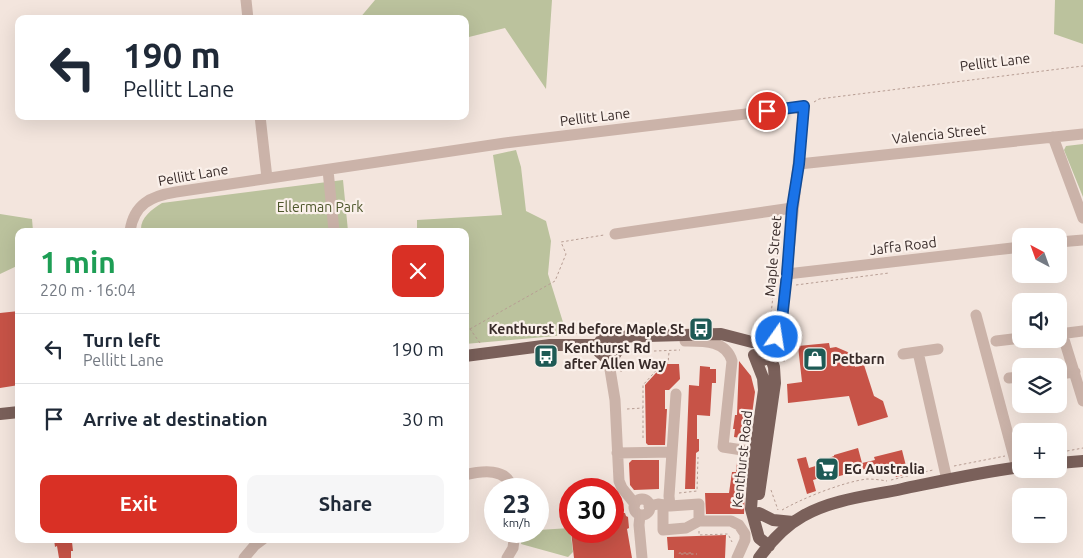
<!DOCTYPE html>
<html lang="en">
<head>
<meta charset="utf-8">
<style>
	body { margin:0; font-family:Ubuntu,sans-serif; background:#f6f6f7; color:#1f2937; height:100vh; display:flex; flex-direction:column; font-size:19px; white-space:nowrap }
	* { box-sizing:border-box; margin:0 }
	p { font-size:16px; color:#747a83 }
	.icon { flex:none; width:28px; height:28px; fill:none; stroke:currentColor; stroke-width:2; stroke-linecap:round; stroke-linejoin:round }
	.map { position:relative; flex:1; overflow:hidden }
	.sheet { position:absolute; left:15px; top:228px; width:454px; height:315px; display:flex; flex-direction:column; background:#fff; border-radius:10px; box-shadow:0 5px 20px #0002 }
	.sheet>* { flex:none }
	.guide { position:absolute; left:15px; top:15px; width:454px; height:105px; border-radius:10px; box-shadow:0 5px 20px #0002; background:#fff; color:#1f2937; overflow:hidden }
	.needle { width:32px; rotate:319deg }
	.controls { position:absolute; left:1012px; top:228px; display:grid; gap:10px }
	.controls a { display:grid; place-items:center; width:55px; height:55px; border-radius:10px; background:#fff; box-shadow:0 5px 20px #0002; font-size:25px }
	.speed { position:absolute; left:484px; top:478px; display:flex; gap:10px; font-size:25px; font-weight:700; text-align:center }
	.speed>* { display:grid; place-content:center; width:65px; height:65px; border-radius:50%; background:#fff; box-shadow:0 5px 20px #0002; line-height:1 }
	.speed small { font-size:12px; font-weight:400 }
	.speed .limit { border:8px solid #d22; background:#fff; color:#111 }
	.pin { position:absolute; display:grid; place-items:center; width:42px; height:42px; color:#fff; margin:-21px; border:2px solid #fff; border-radius:50%; box-shadow:0 1px 5px #0007 }
	.me { position:absolute; width:55px; margin:-28px; rotate:13deg; stroke-linejoin:round; filter:drop-shadow(0 0 4px #0008) }
	.turn { display:flex; align-items:center; gap:18px; height:105px; padding:0 25px; font-size:22px }
	.turn .icon { width:65px; height:65px; stroke-width:2.5 }
	.turn b { display:block; font-size:35px; line-height:42px }
	.round { display:grid; place-items:center; flex:none; width:52px; height:52px; border-radius:10px; background:#f6f6f7 }
	.overview { display:flex; align-items:center; justify-content:space-between; height:85px; padding:0 25px }
	h1 { font-size:30px; font-weight:700; line-height:38px; color:#1e9e55 }
	.primary-button { display:flex; gap:10px; margin-top:auto; padding:10px 25px }
	.primary-button a { flex:1; height:58px; border-radius:10px; background:#d93025; color:#fff; font-size:20px; font-weight:700; line-height:58px; text-align:center }
	.primary-button a+a { background:#f6f6f7; color:#1f2937 }
	ul { padding:0; list-style:none }
	li { display:flex; align-items:center; gap:15px; height:70px; padding:0 25px; border-top:1px solid #e0e1e3 }
	li div { flex:1 }
	li b { display:block; font-size:19px }
	li em { font-style:normal }
	.map>svg:first-child { display:block }
	.green { fill:#bbc29d }
	.building { fill:#c75347 }
	.lines { fill:none; stroke-linecap:round; stroke-linejoin:round }
	.path { stroke:#b79d93; stroke-width:1; stroke-dasharray:2.5 2.5; stroke-linecap:butt }
	.minor { stroke:#cbb3a9; stroke-width:11 }
	.major { stroke:#7a605a; stroke-width:12 }
	.route-casing { stroke:#114b97; stroke-width:12 }
	.route { stroke:#1a73e8; stroke-width:9 }
	.labels { text-anchor:middle; stroke-width:4.5; stroke-linejoin:round; paint-order:stroke }
	.street-label { font-size:14px; fill:#382b29; stroke:#faf0ea }
	.park-label { font-size:14px; fill:#4e572c; stroke:#faf0ea }
	.poi-label { font-size:14px; font-weight:bold; fill:#382b29; stroke:#faf0ea; text-anchor:start }
</style>
</head>
<body>
<div class="map">
<svg width="1083" height="558" viewBox="0 0 1083 558">
	<rect width="100%" height="100%" fill="#f3e5dd"/>
	<path class="green" d="M375,0H552L546,89L505,28L465,38V19H359Z
		M1055,0H1083V44L1054,34Z
		M1083,144V197L1064,150L1066,146Z
		M516,150L521,167L526,211L546,221L551,241L548,274L567,335L465,344V231H417V220L502,215L493,155Z
		M343,180L348,231H141C140,218 151,210 162,203Z
		M0,214L32,219L33,231H19V265L0,274Z
		M570,528L573,552L568,557L521,544L523,531Z"/>
	<path class="building" d="M19,311V385L0,388V313Z
		M829,343L830,348L836,347L850,353L855,367L864,365L874,396L883,401L888,417L858,426L849,396L788,403L787,384L802,382L798,346Z
		M739,361L751,376L755,392L749,437L747,439L734,437L735,429H733L735,415H737Z
		M664,364H679L680,379L669,390H665V409H667L665,445H648L646,443L645,385Z
		M700,366L710,367V369H716V383H712L710,416L697,415V439H699V451L696,453L695,489H685L689,385L699,386Z
		M858,448L862,463L875,460L874,457L902,450L908,474L896,477L894,471L877,475L875,466L836,477V473L813,480L816,491L807,494L797,459L806,457L809,468L822,464L821,462L824,461V460L834,456V455Z
		M632,460H659V489L634,490L630,485L629,463Z
		M737,463L743,464L746,467L744,514H706L705,493H729L732,472H736Z
		M620,510V513H625L626,516L628,517L629,528L627,529L632,558H574L571,531H612V511Z
		M726,535L725,558H674V550H668L667,537Z
		M54,539H69V542H72L73,551H71V558H59L57,546L55,547Z"/>
	<g class="lines">
		<path class="path" d="M814,102L819,99L1083,66
			M796,285L889,273
			M465,327L470,329L480,343
			M470,329L555,281L566,254L561,242L604,235
			M764,331L770,324L781,220
			M571,334L594,332
			M629,352L680,350
			M784,362L786,342
			M621,372L622,364
			M627,409L643,408
			M643,438V385L662,364L668,363L669,352
			M1067,451L1083,448
			M954,466L1005,456
			M891,480L933,470
			M596,489L595,487H599
			M771,490L778,510
			M679,493L697,491L698,457
			M782,510C803,498 843,482 867,479C874,479 881,480 887,481
			M699,531V535L728,534L732,542
			M691,553H679V554H697"/>
		<path class="minor" d="M246,0L248,19
			M260,116L267,178
			M1053,137L1083,218
			M799,164L1083,134
			M328,170L334,231
			M130,231C134,204 151,196 176,192L505,143L804,107L781,328L777,337L769,345
			M615,234L792,208
			M1059,242L1083,240
			M787,274L1021,247
			M976,315L1017,468
			M1062,333L1083,401
			M1059,334L1083,331
			M685,341C703,341 726,340 732,361L723,447L755,452
			M996,341L1021,338
			M918,352L947,480
			M903,354L938,349
			M608,357L615,400L619,481L622,488L635,504
			M1059,374L1075,372
			M1009,378L1021,377
			M617,453L672,452
			M465,475C481,471 508,467 512,489
			M634 507a8 8 0 1 1 16 0a8 8 0 1 1-16 0Z
			M663,505V530L686,528L699,521H731L739,525L745,534V540L737,558
			M649,506L658,504L670,506L699,504V521
			M670,506L669,496L676,394
			M640,515L639,525L642,558
			M244,558L255,545L263,539
			M507,558L513,548L515,531"/>
		<path class="major" d="M610,337L617,340L619,348L614,356L605,357L599,352C597,343 601,337 610,337L721,334L752,342H764L769,345L771,350L768,358L763,360L756,358
			M754,355L763,378L764,390L755,452L751,509L759,538L769,546
			M465,356L550,345H598
			M0,414L19,412
			M1059,463L1083,461
			M759,494L775,383L774,367L770,356
			M759,513L773,520L793,522
			M759,558C771,541 785,526 803,516C833,499 869,496 902,489C941,481 981,472 1021,467"/>
	</g>
	<g class="lines">
		<g class="route-casing">
			<path id="route" d="M767,111L804,106L799,164L792,208L787,274L781,328L777,337"/>
		</g>
		<use href="#route" class="route"/>
	</g>
	<defs>
		<g id="bus-square" transform="scale(1.25)"><rect x="-9" y="-9" width="18" height="18" rx="4" fill="#1e5a55" stroke="#faf0ea"/><path d="M-5-6H5V4H4V6H2V4H-2V6H-4V4H-5ZM-3.5-4V0h7V-4ZM-3.5 1.2v1.5H-2V1.2ZM2 1.2v1.5H3.5V1.2Z" fill="#fff"/></g>
		<g id="shop-square" transform="scale(1.25)"><rect x="-9" y="-9" width="18" height="18" rx="4" fill="#1e5a55" stroke="#faf0ea"/><path d="M-5-2.5h2.3a2.7 3.5 0 0 1 5.4 0H5L5.5 6h-11ZM-1.5-2.5h3a1.5 2.3 0 0 0-3 0Z" fill="#fff"/></g>
		<g id="supermarket-square" transform="scale(1.25)"><rect x="-9" y="-9" width="18" height="18" rx="4" fill="#1e5a55" stroke="#faf0ea"/><path d="M-6-5.5h2.5l.6 2H6L4.5 2H-2.5L-4.4-4H-6ZM-1.5 3.2a1.3 1.3 0 1 0 .1 0ZM3 3.2a1.3 1.3 0 1 0 .1 0Z" fill="#fff"/></g>
	</defs>
	<g fill-rule="evenodd">
		<use href="#bus-square" x="701" y="329"/>
		<use href="#bus-square" x="546" y="356"/>
		<use href="#shop-square" x="815" y="359"/>
		<use href="#supermarket-square" x="827" y="469"/>
	</g>
	<g class="labels">
		<g class="street-label">
			<text transform="translate(995 62) rotate(-7)" y="5">Pellitt Lane</text>
			<text transform="translate(595 117) rotate(-7)" y="5">Pellitt Lane</text>
			<text transform="translate(939 134) rotate(-6)" y="5">Valencia Street</text>
			<text transform="translate(193 175) rotate(-10)" y="5">Pellitt Lane</text>
			<text transform="translate(903 246) rotate(-7)" y="5">Jaffa Road</text>
			<text transform="translate(773 256) rotate(-85)" y="5">Maple Street</text>
			<text transform="translate(742 459) rotate(-84)" y="5">Kenthurst Road</text>
		</g>
		<g class="park-label">
			<text x="320" y="212">Ellerman Park</text>
		</g>
		<g class="poi-label">
			<text x="684" y="334" text-anchor="end">Kenthurst Rd before Maple St</text>
			<text x="564" y="353">Kenthurst Rd<tspan x="564" dy="16">after Allen Way</tspan></text>
			<text x="832" y="364">Petbarn</text>
			<text x="844" y="474">EG Australia</text>
		</g>
	</g>
</svg>
<div class="controls">
<a><svg class="needle" viewBox="-14 -14 28 28"><path d="M0-13l5 13h-10z" fill="#e53935"/><path d="M0 13l5-13h-10z" fill="#747a83"/></svg></a>
<a><svg class="icon" aria-label="sound" viewBox="0 0 24 24"><path d="M4 9h4l5-4v14l-5-4H4zM17 9q2 3 0 6"/></svg></a>
<a><svg class="icon" aria-label="layers" viewBox="0 0 24 24"><path d="M12 4l9 5-9 5-9-5zM3 14l9 5 9-5"/></svg></a>
<a>+</a>
<a>−</a>
</div>
<div class="speed"><div>23<small>km/h</small></div><div class="limit">30</div></div>
<div class="pin" style="left:767px;top:111px;background:#d93025"><svg class="icon" aria-label="arrive" viewBox="0 0 24 24"><path d="M6 21V4h12l-3 4 3 4H6"/></svg></div>
<svg class="me" style="left:777px;top:337px" viewBox="-20 -20 40 40"><circle r="17" fill="#1a73e8" stroke="#fff" stroke-width="3"/><path d="M0-11L8 9 0 5-8 9z" fill="#fff"/></svg>
<div class="guide">
<div class="turn"><svg class="icon" aria-label="left" viewBox="0 0 24 24"><path d="M17 20v-9H6M10 6l-5 5 5 5"/></svg><div><b>190 m</b>Pellitt Lane</div></div>
</div>
<section class="sheet">
<div class="overview"><div><h1>1 min</h1><p>220 m · 16:04</p></div><a class="round" style="background:#d93025;color:#fff"><svg class="icon" aria-label="close" viewBox="0 0 24 24"><path d="M6 6l12 12M18 6L6 18"/></svg></a></div>
<ul>
<li><svg class="icon" aria-label="left" viewBox="0 0 24 24"><path d="M17 20v-9H6M10 6l-5 5 5 5"/></svg><div><b>Turn left</b><p>Pellitt Lane</p></div><em>190 m</em></li>
<li><svg class="icon" aria-label="arrive" viewBox="0 0 24 24"><path d="M6 21V4h12l-3 4 3 4H6"/></svg><div><b>Arrive at destination</b></div><em>30 m</em></li>
</ul>
<div class="primary-button"><a>Exit</a><a>Share</a></div>
</section>
</div>
</body>
</html>
